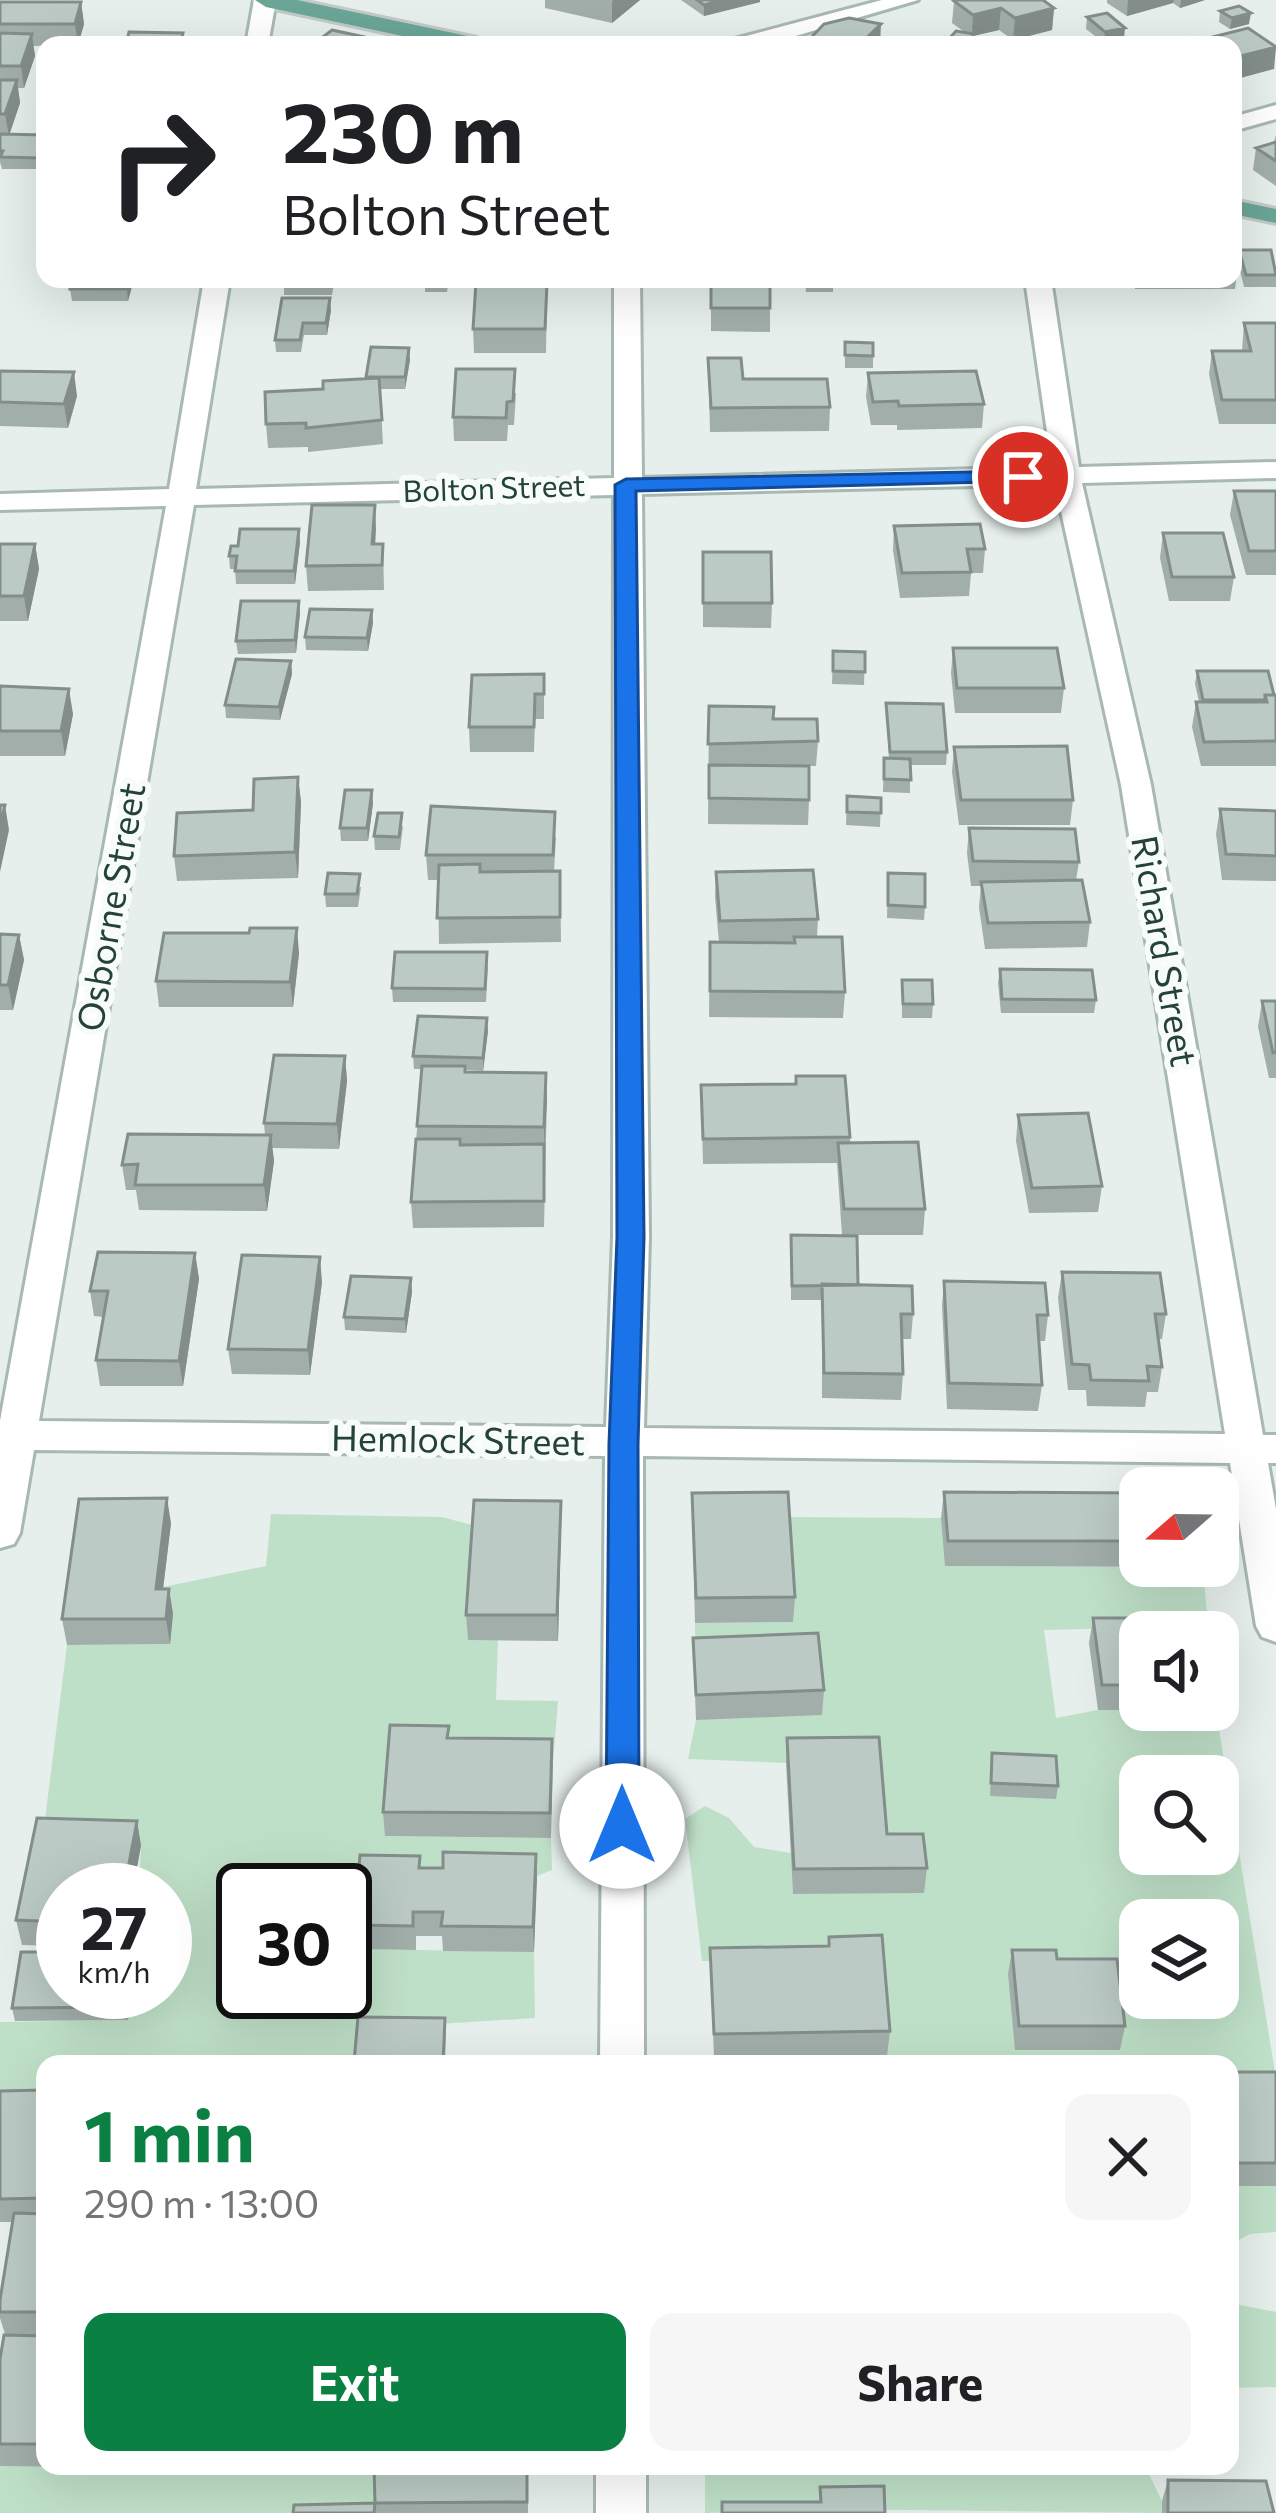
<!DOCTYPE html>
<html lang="en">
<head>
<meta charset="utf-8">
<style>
	body { margin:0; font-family:Commissioner,sans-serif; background:#f6f6f6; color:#202124; height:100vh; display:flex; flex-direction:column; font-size:45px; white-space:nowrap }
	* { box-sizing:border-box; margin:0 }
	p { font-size:39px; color:#757577 }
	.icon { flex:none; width:66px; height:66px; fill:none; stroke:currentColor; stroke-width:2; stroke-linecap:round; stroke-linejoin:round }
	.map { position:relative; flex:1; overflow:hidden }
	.side { position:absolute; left:36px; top:2055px; width:1203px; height:420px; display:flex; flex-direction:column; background:#fff; border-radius:24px; box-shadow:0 12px 48px #0002 }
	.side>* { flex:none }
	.banner { position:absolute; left:36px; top:36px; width:1206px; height:252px; border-radius:24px; box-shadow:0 12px 48px #0002; background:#fff; color:#202124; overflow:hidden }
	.needle { width:78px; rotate:250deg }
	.tools { position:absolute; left:1119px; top:1467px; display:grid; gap:24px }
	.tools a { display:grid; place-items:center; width:120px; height:120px; border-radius:24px; background:#fff; box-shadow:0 12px 48px #0002; font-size:60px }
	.speed { position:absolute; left:36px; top:1863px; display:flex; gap:24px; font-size:60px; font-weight:700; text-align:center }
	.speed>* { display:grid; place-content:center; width:156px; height:156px; border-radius:50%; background:#fff; box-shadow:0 12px 48px #0002; line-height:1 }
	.speed small { font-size:30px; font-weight:400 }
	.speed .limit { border:6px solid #111; border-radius:18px; background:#fff; color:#111 }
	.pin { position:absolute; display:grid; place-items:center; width:102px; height:102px; color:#fff; margin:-51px; border:6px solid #fff; border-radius:50%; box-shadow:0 3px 12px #0007 }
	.me { position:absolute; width:132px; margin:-66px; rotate:0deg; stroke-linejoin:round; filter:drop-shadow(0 0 9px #0008) }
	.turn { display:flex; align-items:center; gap:42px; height:252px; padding:0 48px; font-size:54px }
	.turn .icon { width:156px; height:156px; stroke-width:2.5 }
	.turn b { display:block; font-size:84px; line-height:102px }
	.round { display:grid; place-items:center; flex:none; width:126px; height:126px; border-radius:24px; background:#f6f6f6 }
	.overview { display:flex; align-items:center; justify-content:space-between; height:204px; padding:0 48px }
	h1 { font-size:72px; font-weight:700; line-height:90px; color:#0b8043 }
	.button { display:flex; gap:24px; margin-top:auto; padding:24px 48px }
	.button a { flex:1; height:138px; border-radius:24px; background:#0b8043; color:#fff; font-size:48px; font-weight:700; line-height:138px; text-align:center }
	.button a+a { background:#f6f6f6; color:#202124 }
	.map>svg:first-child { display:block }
	.green { fill:#bfe0c8; fill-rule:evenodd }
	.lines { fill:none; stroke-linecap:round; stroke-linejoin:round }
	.minor-casing { stroke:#a8b8b2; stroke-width:6 }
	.major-casing { stroke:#c2cac8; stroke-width:6 }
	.minor { fill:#fff; fill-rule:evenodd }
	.major { fill:#6aa596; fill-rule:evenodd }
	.wall { fill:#a1aea9 }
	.shaded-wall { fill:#838d89 }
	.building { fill:#bbcac4; stroke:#838d89; stroke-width:3 }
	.route { fill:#1a73e8; stroke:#114b97; stroke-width:3 }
	.labels { text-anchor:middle; stroke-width:12; stroke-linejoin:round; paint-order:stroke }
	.far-street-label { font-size:30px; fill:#24423a; stroke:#f7fbf9 }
	.street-label { font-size:36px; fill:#24423a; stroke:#f7fbf9 }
</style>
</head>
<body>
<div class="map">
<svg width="1276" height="2513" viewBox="0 0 1276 2513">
	<rect width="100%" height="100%" fill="#e6efeb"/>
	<path class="green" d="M271,1514L442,1517L476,1526L468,1639L498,1640L496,1700L558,1701L553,1763L385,1836L551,1838L552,1870L357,1949L534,1952L535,2018L360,2029L357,2064H45V2095L0,2096V2022L127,2020L131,1992H165V1890H139L141,1846L42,1843L67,1645L170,1644L173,1614L163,1587L266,1566ZM243,1890H345V1992H243Z
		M787,1517L941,1518L946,1566L1203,1567L1208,1626L1044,1630L1056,1718L1098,1710L1216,1711L1276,2078L1230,2096V2064H713L714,2058L887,2055L827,1961H702L685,1819L705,1806L729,1818L754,1847L791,1853L793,1894L924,1892L786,1763L688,1759L696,1720L695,1623L793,1622ZM1140,1776H1218V1854H1140ZM1140,1920H1218V1998H1140Z
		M1230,2186H1276V2232L1250,2234L1230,2245Z
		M1230,2303L1276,2312V2387L1230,2388Z
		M0,2466H375L377,2513H0Z
		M705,2466H1145L1162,2501V2513L818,2509L705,2513Z"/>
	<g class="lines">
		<g class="minor-casing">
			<path id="minor" d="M254,0H276L268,45H246Z
				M882,0H918L765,45H728L731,40Z
				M1276,105V119L1233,131V117Z
				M204,279H230L196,489L614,478V279H640L642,478L1052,467L1025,279H1051L1079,467L1276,462V478L1082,483L1151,785L1263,1435H1276V1463H1268L1276,1509V1642L1262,1637L1256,1626L1230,1463L643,1456L644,2064H600L605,1456L34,1450L20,1533L14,1544L0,1548V1421L166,506L0,510V494L169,489ZM1055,484L1121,785L1225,1434L644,1428L649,1237L642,494ZM614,495L613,1237L606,1427L39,1421L194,505Z
				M596,2466H646V2513H596Z"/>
		</g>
		<g class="major-casing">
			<path id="major" d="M255,0H297L477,38L488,45H445L266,7Z
				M1233,200L1276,209V223L1233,214Z"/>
		</g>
		<use href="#minor" class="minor"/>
		<use href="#major" class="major"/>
	</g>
	<path class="wall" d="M545,0H640L612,23L545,8Z
		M681,0H760V2L704,16Z
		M1107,0H1205L1180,8L1173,3L1127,16L1107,3Z
		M954,1L1054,8L1052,30L1013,40L999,30L973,36V45H947V41L966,33L952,23Z
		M0,2H81L84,24L78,45L33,46L35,56L24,88H18L20,103L9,134L45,135L40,169H2L0,162Z
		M1220,11L1249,24L1230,29L1219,22Z
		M1087,17L1124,39L1114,41L1099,39L1086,29Z
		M1276,135V186L1253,170L1256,148L1274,142Z
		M45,174V197H40L38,185Z
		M1239,250L1276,268V287H1244L1238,262Z
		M1233,266H1238L1235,289H1135L1133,279H1233Z
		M73,279H134L128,301H72L70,289Z
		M284,279H335L332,295H284Z
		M425,279H449L447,292H425Z
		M711,279L770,308V332L711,331Z
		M805,279H833V292H806Z
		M547,283L546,353H474L473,329Z
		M282,298L331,310L327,335H304L301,352H276L275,340Z
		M1244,323H1276V424H1219L1209,374L1212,351H1242Z
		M845,342L873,343V368H845Z
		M371,347L410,360L405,389H380L383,444L308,452V447L268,448L266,424L323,389L367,379Z
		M708,358L743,379L830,407L829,431L710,432Z
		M0,371L77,396L68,428L0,426Z
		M868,373L984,404L982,428L897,430V425H871L866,397Z
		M516,393L514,425H508L507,441H454L453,417Z
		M1234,491H1276V575H1246L1230,515Z
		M375,505V544H383L384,590L308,591L306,566Z
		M894,526L985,549L983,573H971L969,596L900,598L893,550Z
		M1163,533L1234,577L1230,601H1169L1160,558Z
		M300,542L295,584H236L235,569H230L229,556Z
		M0,544H35L39,569L28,621H0Z
		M703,552L772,603L771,628L703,627Z
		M372,610L373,623L368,651L306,650L305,637Z
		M300,613L296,653L238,654L236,641Z
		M953,648L1064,688L1061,713H955L951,673Z
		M833,651L865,652L864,685L832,684Z
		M291,661L292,674L280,720L226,718L225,705Z
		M1197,671L1276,695V766H1201L1192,727L1196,702H1199L1195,684Z
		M544,674V719H535L534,752H470L469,727Z
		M0,686L73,714L65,756H0Z
		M886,703L947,752L946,765H910V793L883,792L884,758L889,759Z
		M709,706L773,719L818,741L816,766H799L809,800L808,825L708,824Z
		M954,747L1073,800L1070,825H959L952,772Z
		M298,777L301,802L298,878L177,881L174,856L253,810Z
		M847,796L881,798L880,827L846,825Z
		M373,803L368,841H341L340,828Z
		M1220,809L1276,811V881L1222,880L1216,834Z
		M403,826L400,850H375L374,836Z
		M969,828L1079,862L1076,880L1090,922L1087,947L985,949L979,907L981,886H971L967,853Z
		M556,837L554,872L560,871L561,942L439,944L438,880H428L426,855Z
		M716,872L818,919L817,937L845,992L843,1018L709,1017L710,942H719L715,897Z
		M888,873L925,907L924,920L887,918Z
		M361,887L358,907H326L325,894Z
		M0,934L19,935L24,960L13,1010H0Z
		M299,953L293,1007H159L156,981Z
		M488,966L486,1002H393L392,988Z
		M1000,969L1096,1000L1094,1013H1001L998,983Z
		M902,980L933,1004L932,1018H902Z
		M1262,1001H1276V1078H1269L1258,1027Z
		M488,1031L483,1071L466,1070V1072L547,1098L544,1227L413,1228L411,1202L422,1069H414L413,1056Z
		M345,1056L347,1081L339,1149L272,1148L274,1161L267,1211L139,1210L136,1190H126L122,1165L265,1135L264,1123Z
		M701,1085L850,1137V1143L925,1209L923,1235H842L837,1163L703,1164Z
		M1018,1115L1102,1186L1098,1212L1029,1213L1016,1141Z
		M791,1248L913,1314L911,1339H902L903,1374L901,1400L822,1398V1300H791Z
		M195,1253L199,1279L183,1386H100L96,1360L103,1317L94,1316L90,1291Z
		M1062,1272L1166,1314L1162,1339H1158L1162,1367L1158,1392H1147L1145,1407L1087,1406L1086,1390H1068L1058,1298Z
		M411,1278L412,1292L406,1333L345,1330L344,1317Z
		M944,1281L1048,1315L1045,1341H1038L1042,1385L1038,1411L947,1409L942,1306Z
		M322,1282L310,1375L232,1374L228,1349Z
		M944,1492L1140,1493V1566L1203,1567L945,1566L941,1518Z
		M692,1493L795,1597L793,1622L695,1623Z
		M561,1501L558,1641L468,1640L466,1615Z
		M171,1523L163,1589H169L173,1614L170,1644L67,1645L62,1619Z
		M1093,1618L1198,1629L1140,1632V1710L1216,1711L1098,1710L1089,1643Z
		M693,1638L824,1690L822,1715L696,1720Z
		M787,1738L887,1834L927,1868L924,1893L793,1894L786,1763Z
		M992,1753L1058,1786L1056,1799L990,1796Z
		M553,1763L551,1838L385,1836L383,1812Z
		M137,1821L141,1846L63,1890V1946L22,1945L16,1920Z
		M536,1854L534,1952L443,1951L442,1936H416V1950L356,1949L354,1925L421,1868H443Z
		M829,1937L890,2031L887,2056L714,2058L710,1948L828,1946Z
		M1012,1950L1057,1959L1125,2026L1120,2050H1015L1008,1974Z
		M63,1992H131L128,2020L15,2021L12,2008Z
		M358,2017L446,2030L445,2064H355Z
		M1230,2072H1276V2186H1230Z
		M45,2090V2335L5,2334L0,2318V2301L13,2222H0V2091Z
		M45,2336V2466H188V2468L0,2466V2359Z
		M374,2466H528V2513H293L375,2503Z
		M1168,2480L1274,2513H1162V2501Z"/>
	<path class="shaded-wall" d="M614,0H640L612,23V1Z
		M723,0H760V2L704,16V5Z
		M1128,0H1174L1173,3L1127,16Z
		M1181,0H1205L1180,8Z
		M81,2L84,24L78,45L75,24Z
		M1001,8L999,30L973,36V45H965L972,36L973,15Z
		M1054,8L1052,30L1013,40L1015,18Z
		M1251,13L1249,24L1230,29L1232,18Z
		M881,24L880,45H859Z
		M1125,28L1124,39L1104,43L1105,32Z
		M32,34L35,56L24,88L21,66Z
		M1276,47L1274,69L1233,80V58Z
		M17,80L20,103L9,136L5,114Z
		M45,141V157L40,169L39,158Z
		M129,279H134L128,301L127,289Z
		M330,298L331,310L327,335L326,323Z
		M409,348L410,360L405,389V377Z
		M74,372L77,396L68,428L64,404Z
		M375,505L376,529L374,568L372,544Z
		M299,529L300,542L295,584L294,571Z
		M35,544L39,569L28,621L24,596Z
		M299,601L300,613L296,653L295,640Z
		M372,610L373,623L368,651L367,638Z
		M291,661L292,674L280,720L279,707Z
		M69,689L73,714L65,756L61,731Z
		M298,777L301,802L298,878L295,852Z
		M372,790L373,803L368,841L367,828Z
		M5,805L9,830L0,872V826Z
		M297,928L299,953L293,1007L290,982Z
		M19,935L24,960L13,1010L8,985Z
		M487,1018L488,1031L483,1071V1058Z
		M345,1056L347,1081L339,1149L337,1124Z
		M546,1073L547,1098L544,1152V1127Z
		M271,1135L274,1161L267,1211L264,1185Z
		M195,1253L199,1279L183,1386L179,1361Z
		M320,1257L322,1282L310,1375L308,1350Z
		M411,1278L412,1292L406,1333L405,1319Z
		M167,1498L171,1523L160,1614L156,1589Z
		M561,1501V1526L558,1641L557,1615Z
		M169,1589L173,1614L170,1644L166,1619Z
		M137,1821L141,1846L133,1890H124Z
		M536,1854L537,1879L534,1952L533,1927Z
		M127,1992H131L128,2020L125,2007Z"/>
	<path class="building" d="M697,0H723L704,5Z
		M957,0H1043L1054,8L1015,18L1001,8L973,15L954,1Z
		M0,2H81L75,24H0Z
		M1239,6L1251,13L1232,18L1220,11Z
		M1107,13L1125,28L1105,32L1087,17Z
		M849,18L881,24L859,45H804L824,24Z
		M1248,28L1276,47L1233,58V45H1181Z
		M332,30L402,45H312Z
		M956,31L974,34L965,44L947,41Z
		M129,32L183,33L180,45H126Z
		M0,33L32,34L21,66H0Z
		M1108,37L1120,45H1077Z
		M0,80H17L5,114H0Z
		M0,134L45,135V141L39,158L0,157L3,151H0Z
		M1276,142V161L1256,148Z
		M42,174H45V185H38Z
		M1233,246L1238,266H1233Z
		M1239,250H1271L1276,275H1246Z
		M73,279H129L127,289H70Z
		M284,279H332V283H283Z
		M711,279H770V308H711Z
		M476,282L547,283L545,329H473Z
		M282,298H330L326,323H303L300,340H275Z
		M1244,323H1276V400H1222L1212,351H1251Z
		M845,342L873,343V356L845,355Z
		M371,347L409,348L405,377H366Z
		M708,358H741L743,379H827L830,407L711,408Z
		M456,369H515L513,401L507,402L506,418L453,417Z
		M0,371L74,372L64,404L0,402Z
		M976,371L984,404L899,406L898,401L873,402L868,373Z
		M379,378L382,420L306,428V423L266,424L265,392L323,389V381Z
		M1234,491H1276V551H1249Z
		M312,505H375L372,544H383L382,565L306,566Z
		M980,524L985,549H967L971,572L902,573L894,526Z
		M240,529H299L294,571H235L237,556H229L231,546H238Z
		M1163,533H1223L1234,577H1172Z
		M0,544H35L24,596H0Z
		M703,552H771L772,603H703Z
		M241,601H299L295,640L236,641Z
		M310,609L372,610L367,638L305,637Z
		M953,648H1057L1064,688H957Z
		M833,651L865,652V672L833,671Z
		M236,659L291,661L279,707L225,705Z
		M1197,671H1268L1274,695H1265V700H1203Z
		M544,674V694H535L534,727H469L472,675Z
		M0,686L69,689L61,731H0Z
		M1265,695H1276V741L1204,742L1196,702H1267Z
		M886,703L943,704L947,752H890Z
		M709,706L774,707L773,719H817L818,741L708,744Z
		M1067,746L1073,800H961L954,747Z
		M884,758L910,759L911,780L884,779Z
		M709,765L809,766V800L709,798Z
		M298,777L295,852L174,856L177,813L253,810L254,779Z
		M345,790H372L367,828H340Z
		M847,796L881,798V813L847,812Z
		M0,805H5L0,826Z
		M431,806L555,812L553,855H426Z
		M1220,809L1276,811V856L1226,854Z
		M378,813H402L399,837L374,836Z
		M969,828L1075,829L1079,862L973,861Z
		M480,864V872L560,871V917L437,918L439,865Z
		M813,870L818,919L720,921L716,872Z
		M328,873L360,874L357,894H325Z
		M888,873L925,874V907L888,905Z
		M1082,880L1090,922L988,923L981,882Z
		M250,928H297L290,982L156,981L164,933H249Z
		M0,934L19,935L8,985H0Z
		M794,937H842L845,992L710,991V942L795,943Z
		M395,952H487L485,989L392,988Z
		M1000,969L1092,970L1096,1000L1002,999Z
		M902,980H932L933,1004H903Z
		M1262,1001H1276V1052L1273,1053Z
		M418,1016L487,1018L483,1058L413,1056Z
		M274,1055L345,1056L337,1124L264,1123Z
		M422,1066H465V1072L546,1073L544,1127L417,1126Z
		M796,1076H845L850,1137L703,1139L701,1085L796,1084Z
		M1088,1113L1102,1186L1032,1188L1018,1115Z
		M128,1134L271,1135L264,1185H135L138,1164L122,1165Z
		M416,1139H460V1145L544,1144V1201L411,1202Z
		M918,1142L925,1209H844L838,1143Z
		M791,1235L857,1236L858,1285L792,1286Z
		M98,1252L195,1253L179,1361L96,1360L108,1291H90Z
		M242,1255L320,1257L308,1350L228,1349Z
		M1062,1272L1160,1273L1166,1314H1155L1162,1367L1147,1366L1149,1381L1091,1380L1089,1365L1072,1364Z
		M351,1276L411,1278L405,1319L344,1317Z
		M944,1281L1045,1283L1048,1315H1037L1042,1385L949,1383Z
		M822,1284L912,1286L913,1314H901L903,1374L824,1373Z
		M788,1492L795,1597L696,1598L692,1493Z
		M944,1492L1140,1493V1541H948Z
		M167,1498L156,1589H169L166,1619H62L79,1499Z
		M474,1500L561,1501L557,1615H466Z
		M1093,1618H1196L1198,1629H1212L1213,1632H1140V1685H1102Z
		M818,1633L824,1690L696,1695L693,1638Z
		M390,1725L449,1726L447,1738L552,1739L550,1813L383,1812Z
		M879,1737L887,1834H923L927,1868L794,1869L787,1738Z
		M992,1753L1056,1756L1058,1786L991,1783Z
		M37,1818L137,1821L124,1890H63V1922L16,1920Z
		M443,1852L536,1854L533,1927L441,1926L443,1912H413V1926L354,1925L360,1855L420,1856L419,1868H443Z
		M882,1935L890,2031L714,2034L710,1948L829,1946V1937Z
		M1012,1950H1056L1057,1959H1117L1125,2026H1019Z
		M21,1952H63V1992H127L125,2007L12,2008Z
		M358,2017L445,2018L443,2063L354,2062Z
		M1119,2062H1181V2064H1120Z
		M1230,2072H1276V2163H1230Z
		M45,2090V2198L0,2199V2091Z
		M14,2213L45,2214V2312H0V2300Z
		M4,2335L45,2336V2444H0V2359Z
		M374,2466H527V2502L375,2503Z
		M1168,2480L1266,2481L1274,2513H1168Z
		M884,2486L885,2513H722V2502H821L820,2487Z
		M375,2503L374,2513H293L294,2505Z"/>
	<path class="route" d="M1023,471L1030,473V481L636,491L644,1237L638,1444L639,1826L634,1835L622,1839L611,1835L606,1826L609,1444L617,1237L615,485L626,479Z"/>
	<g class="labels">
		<g class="far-street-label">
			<text transform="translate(494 489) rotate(-2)" y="10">Bolton Street</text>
		</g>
		<g class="street-label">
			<text transform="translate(111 907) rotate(-80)" y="13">Osborne Street</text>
			<text transform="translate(1164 951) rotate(80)" y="13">Richard Street</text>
			<text transform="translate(458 1440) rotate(1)" y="13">Hemlock Street</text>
		</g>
	</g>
</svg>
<div class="tools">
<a><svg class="needle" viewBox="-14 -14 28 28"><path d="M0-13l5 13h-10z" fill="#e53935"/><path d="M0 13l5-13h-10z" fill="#757577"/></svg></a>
<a><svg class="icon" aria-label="sound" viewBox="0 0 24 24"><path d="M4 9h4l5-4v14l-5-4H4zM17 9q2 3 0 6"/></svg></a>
<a><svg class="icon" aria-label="search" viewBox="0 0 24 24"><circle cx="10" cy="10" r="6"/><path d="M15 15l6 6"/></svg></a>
<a><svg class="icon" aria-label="layers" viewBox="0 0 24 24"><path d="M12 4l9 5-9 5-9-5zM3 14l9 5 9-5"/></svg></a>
</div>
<div class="speed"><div>27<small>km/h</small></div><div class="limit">30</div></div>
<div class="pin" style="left:1023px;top:477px;background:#d93025"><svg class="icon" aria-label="arrive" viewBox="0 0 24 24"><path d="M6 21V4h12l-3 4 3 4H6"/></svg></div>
<svg class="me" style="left:622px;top:1826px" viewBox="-20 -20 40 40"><circle r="19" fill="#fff"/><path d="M0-13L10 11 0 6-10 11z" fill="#1a73e8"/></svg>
<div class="banner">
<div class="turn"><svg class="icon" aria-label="right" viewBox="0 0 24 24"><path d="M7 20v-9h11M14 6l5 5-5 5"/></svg><div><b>230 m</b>Bolton Street</div></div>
</div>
<section class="side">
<div class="overview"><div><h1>1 min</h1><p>290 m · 13:00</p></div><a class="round"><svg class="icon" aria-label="close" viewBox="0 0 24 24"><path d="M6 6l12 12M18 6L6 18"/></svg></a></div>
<div class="button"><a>Exit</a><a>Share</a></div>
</section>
</div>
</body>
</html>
